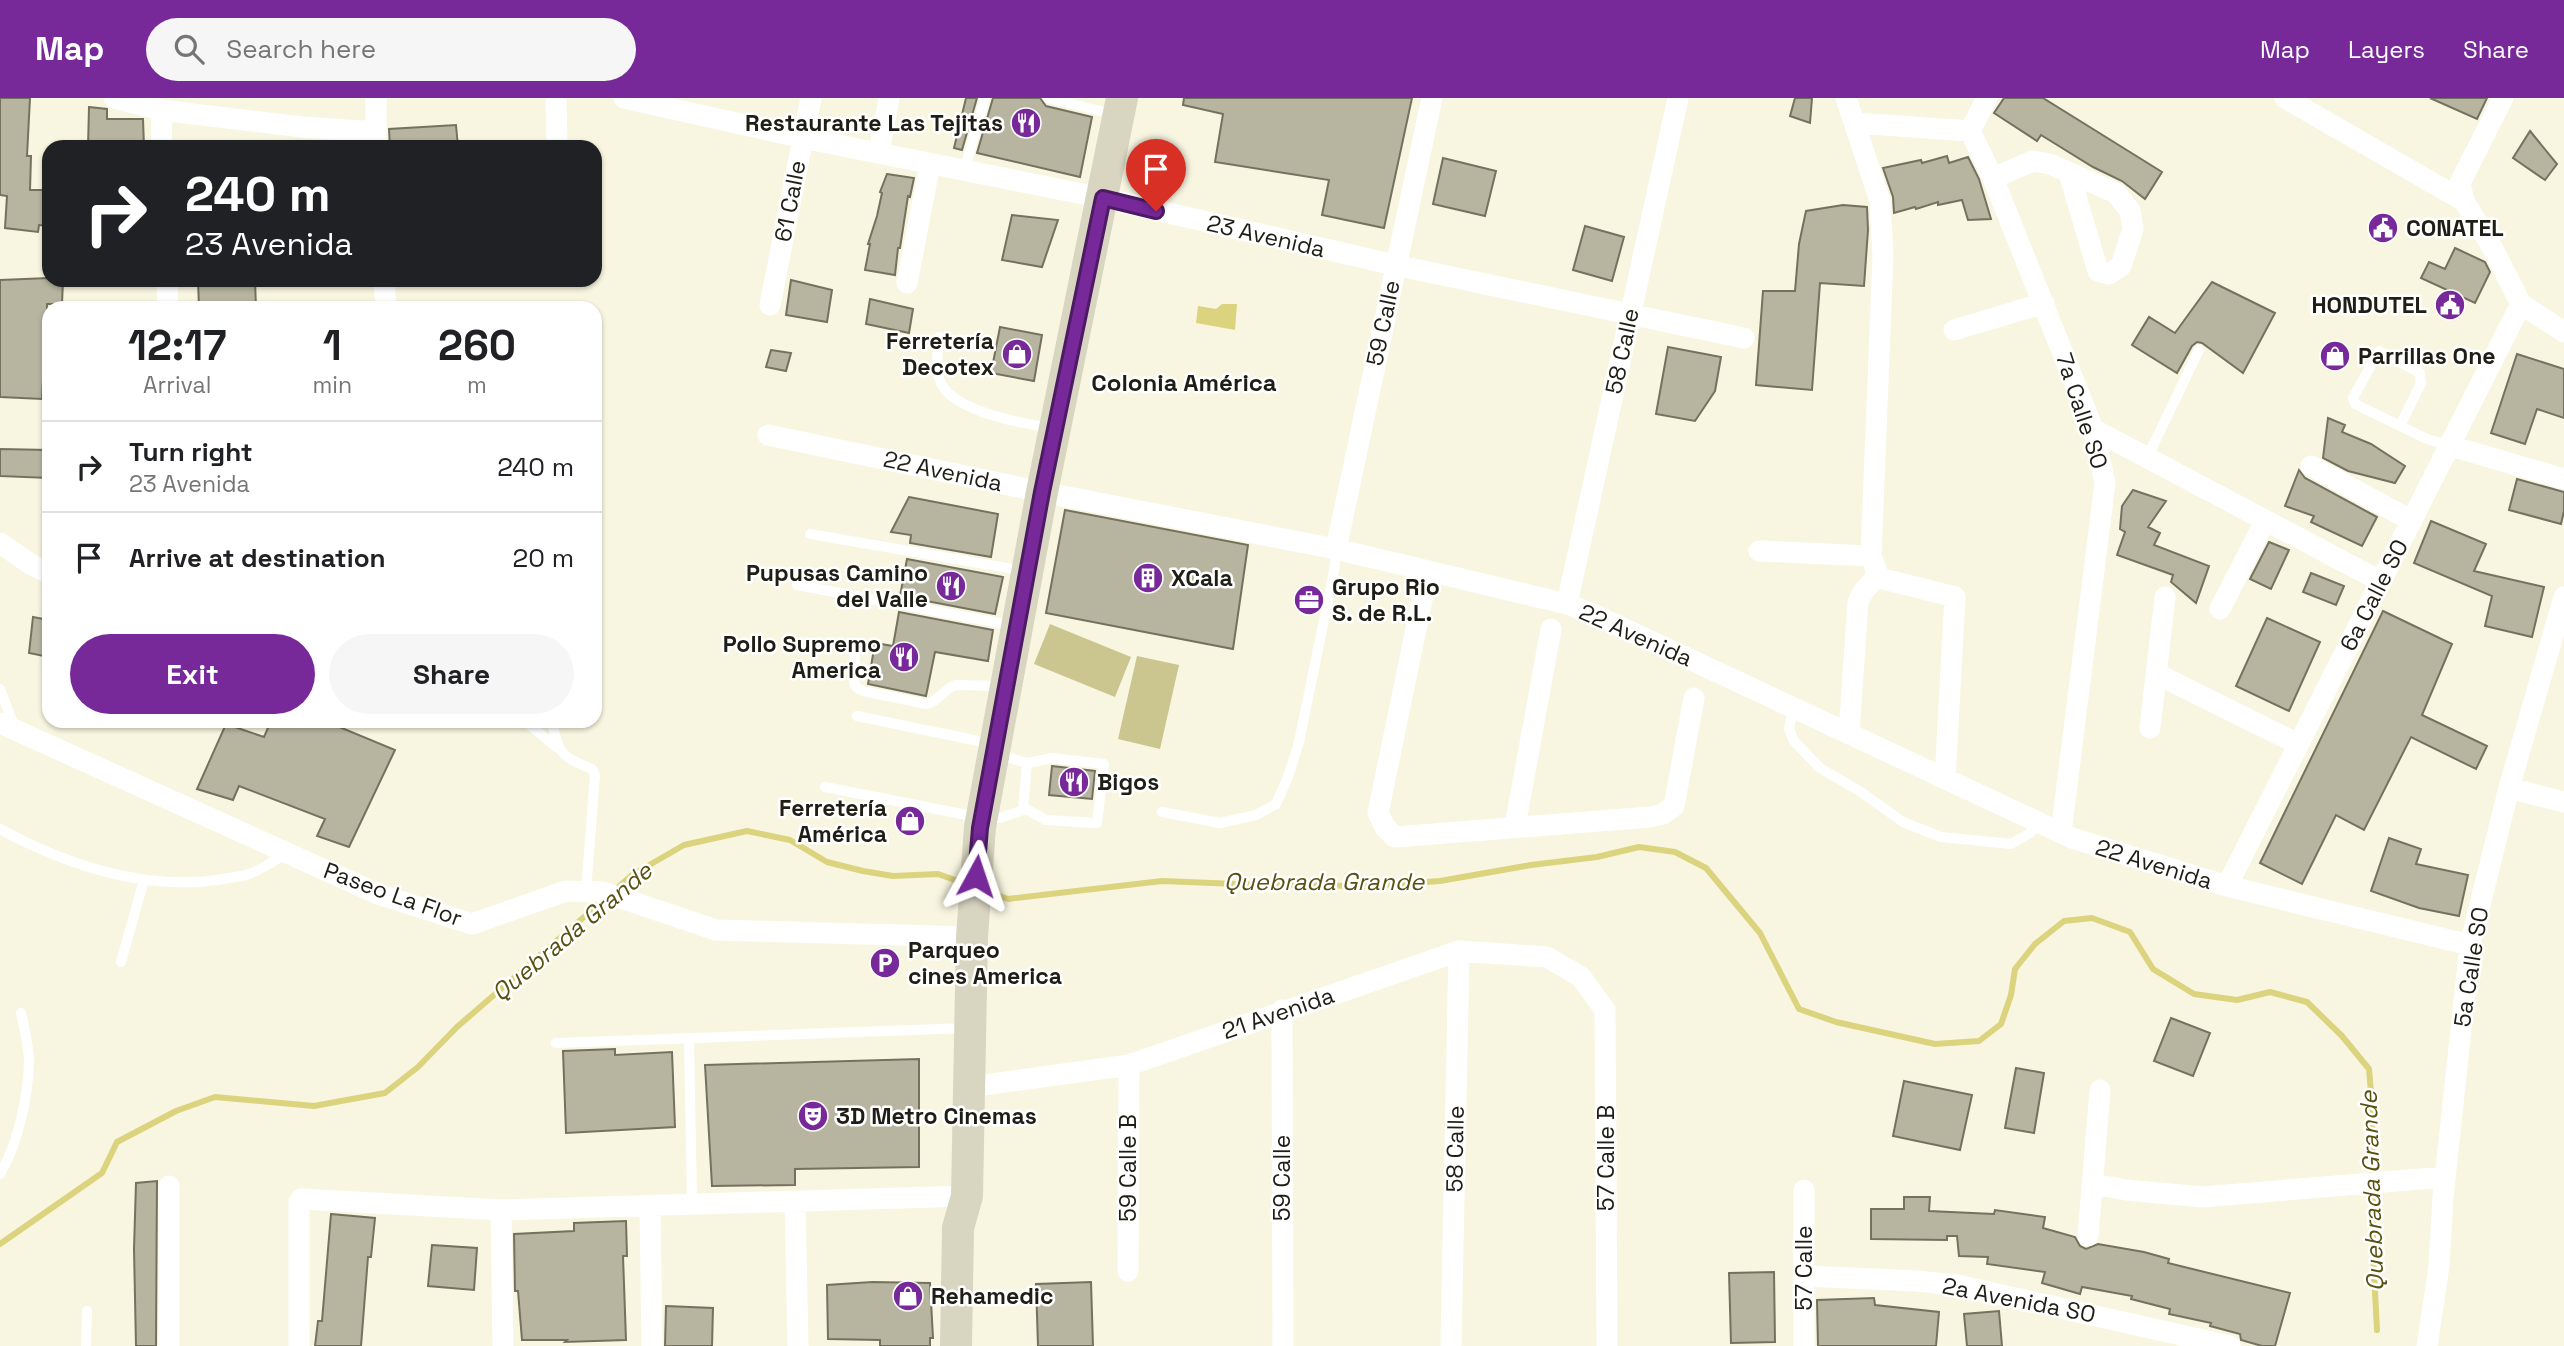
<!DOCTYPE html>
<html lang="en">
<head>
<meta charset="utf-8">
<style>
	body { margin:0; font-family:"Space Grotesk",sans-serif; background:#f6f6f6; color:#202124; height:100vh; display:flex; flex-direction:column; font-size:26px; white-space:nowrap }
	* { box-sizing:border-box; margin:0 }
	p { font-size:23px; color:#757577 }
	.icon { flex:none; width:38px; height:38px; fill:none; stroke:currentColor; stroke-width:2; stroke-linecap:round; stroke-linejoin:round }
	.map { position:relative; flex:1; overflow:hidden }
	.drawer { position:absolute; left:42px; top:203px; width:560px; height:427px; display:flex; flex-direction:column; background:#fff; border-radius:21px; box-shadow:0 2px 5px #0004 }
	.drawer>* { flex:none }
	.top-card { position:absolute; left:42px; top:42px; width:560px; height:147px; border-radius:21px; box-shadow:0 2px 5px #0004; background:#202124; color:#fff; overflow:hidden }
	.pin { position:absolute; display:grid; place-items:center; width:60px; height:60px; color:#fff; margin:-72px -30px; border-radius:50% 50% 50% 0; rotate:-45deg; box-shadow:0 0 7px #0007 }
	.pin .icon { rotate:45deg }
	.me { position:absolute; width:77px; margin:-38px; rotate:5deg; stroke-linejoin:round; filter:drop-shadow(0 0 5px #0008) }
	.turn { display:flex; align-items:center; gap:24px; height:147px; padding:0 28px; font-size:32px }
	.turn .icon { width:91px; height:91px; stroke-width:2.5 }
	.turn b { display:block; font-size:49px; line-height:60px }
	.eta { display:flex; justify-content:space-evenly; align-items:center; height:119px; text-align:center }
	.eta b { font-size:42px; font-weight:700; line-height:49px }
	.button { display:flex; gap:14px; margin-top:auto; padding:14px 28px }
	.button a { flex:1; height:80px; border-radius:42px; background:#77299a; color:#fff; font-size:28px; font-weight:700; line-height:80px; text-align:center }
	.button a+a { background:#f6f6f6; color:#202124 }
	ul { padding:0; list-style:none }
	li { display:flex; align-items:center; gap:21px; height:91px; padding:0 28px; border-top:2px solid #e0e0e0 }
	li div { flex:1 }
	li b { display:block; font-size:26px }
	li em { font-style:normal }
	header { display:flex; align-items:center; gap:42px; box-sizing:border-box; height:98px; padding:0 35px; background:#77299a; color:#fff }
	header strong { font-size:33px }
	nav { display:flex; gap:38px; margin-inline-start:auto; font-size:24px }
	.search { width:490px; height:63px; background:#f6f6f6; display:flex; align-items:center; gap:18px; box-sizing:border-box; padding:0 24px; border-radius:38px; color:#757577; font-size:26px }
	.map>svg:first-child { display:block }
	.green { fill:#cbc590 }
	.water { fill:#dcd37e }
	.lines { fill:none; stroke-linecap:round; stroke-linejoin:round }
	.stream { stroke:#dcd37e; stroke-width:6 }
	.building { fill:#b7b5a0; stroke:#74725f; stroke-width:2 }
	.service { stroke:#fff; stroke-width:10 }
	.minor { stroke:#fff; stroke-width:21 }
	.secondary { stroke:#d8d6c1; stroke-width:32 }
	.route-casing { stroke:#4d1b64; stroke-width:18 }
	.route { stroke:#77299a; stroke-width:12 }
	.labels { text-anchor:middle; stroke-width:5; stroke-linejoin:round; paint-order:stroke }
	.poi-label { font-size:23px; font-weight:bold; fill:#1f1e16; stroke:#fff; text-anchor:start }
	.street-label { font-size:23px; fill:#1f1e16; stroke:#fff }
	.neighbourhood-label { font-size:24px; font-weight:bold; fill:#1f1e16; stroke:#fff }
	.water-label { font-size:24px; font-style:italic; fill:#585111; stroke:#fff }
</style>
</head>
<body>
<header>
<strong>Map</strong>
<div class="search"><svg class="icon" aria-label="search" viewBox="0 0 24 24"><circle cx="10" cy="10" r="6"/><path d="M15 15l6 6"/></svg>Search here</div>
<nav><a>Map</a><a>Layers</a><a>Share</a></nav>
</header>
<div class="map">
<svg width="2564" height="1248" viewBox="0 0 2564 1248">
	<rect width="100%" height="100%" fill="#f8f6e0"/>
	<path class="green" d="M1050,526L1131,559L1115,599L1034,566Z
		M1137,558L1179,567L1160,651L1118,641Z"/>
	<path class="water" d="M1222,206H1237L1235,232L1196,225L1198,208L1216,211Z"/>
	<g class="lines">
		<path class="stream" d="M614,793L632,777L684,747L747,733L790,742L827,764L863,773L893,778L938,776L966,786
			M986,793L1008,801L1162,783L1262,787L1367,788L1440,783L1531,767L1597,759L1639,749L1675,754L1706,770L1760,835L1799,911L1836,924L1935,946L1979,943L2001,926L2011,897L2015,871L2035,846L2064,823L2092,820L2130,834L2153,871L2194,896L2237,902L2270,894L2307,904L2342,938L2369,971L2372,1006L2373,1156L2377,1232
			M0,1146L102,1075L117,1044L176,1013L215,999L314,1008L385,995L418,969L457,929L606,800"/>
	</g>
	<path class="building" d="M0,0H30L27,58H31L30,92H49V128L39,127L38,134L5,130L7,98L0,97Z
		M966,0H977L962,52L954,50Z
		M993,0H1040L1046,8L1092,19L1080,79L977,55Z
		M1184,0H1412L1384,130L1322,117L1329,82L1215,64L1223,16L1183,7Z
		M1795,0H1812L1810,25L1790,18Z
		M2004,0H2043L2162,74L2145,101L2122,83L2093,69L2041,37L2037,43L1994,15Z
		M2430,0H2487L2477,21Z
		M89,9L107,11V21H143L144,49H88Z
		M456,27L458,49H390L389,31Z
		M2530,33L2557,66L2545,82L2513,60Z
		M1947,58L1949,65L1968,59L1979,81L1991,121L1968,122L1962,102L1938,107V104L1916,111L1915,109L1894,115L1893,99L1883,70L1921,62L1922,65Z
		M1443,60L1496,73L1485,118L1433,106Z
		M887,76L914,80L910,99L908,98L900,150H898L895,177L865,172L870,146H868L877,118L882,95L880,94Z
		M1843,107L1867,109L1868,132L1864,188L1820,185L1812,292L1756,287L1763,193H1795L1799,146L1806,113Z
		M1012,117L1058,122L1042,169L1002,162Z
		M1585,128L1624,139L1612,183L1573,172Z
		M2455,150L2485,164L2490,174L2475,205L2421,180L2429,164L2445,171Z
		M49,180L63,182L62,206H47L48,263H44L42,301L0,299V182Z
		M198,182H255L256,210H199Z
		M791,182L832,192L827,224L786,217Z
		M2212,184L2275,215L2243,275L2202,245L2197,244L2192,248L2177,275L2132,247L2149,219L2175,235Z
		M870,201L913,211L909,235L866,226Z
		M1000,229L1042,237L1034,283L991,275Z
		M1668,249L1721,259L1715,293L1695,323L1656,316Z
		M771,252L791,255L786,273L766,269Z
		M2517,256L2564,271V320L2537,311L2525,346L2491,335Z
		M2328,320L2345,327L2342,334L2371,346L2405,368L2395,385L2348,373L2323,360Z
		M0,351L49,352V380L0,378Z
		M2299,372L2305,380L2377,419L2362,448L2311,424L2314,418L2285,408Z
		M2517,381L2564,394V413L2561,426L2509,412Z
		M2133,392L2166,403L2148,429L2160,435L2154,447L2209,468L2196,505L2171,484L2173,477L2117,457L2125,434L2120,431L2122,408Z
		M909,399L998,416L991,459L910,445L911,437L891,434Z
		M1065,412L1248,447L1233,551L1046,515Z
		M2431,423L2486,446L2474,473L2544,489L2532,539L2485,528L2492,498L2414,465Z
		M2269,444L2289,452L2271,491L2250,481Z
		M907,461L1003,479L995,516L900,498Z
		M2311,475L2344,488L2336,507L2303,494Z
		M2383,513L2452,546L2422,617L2487,648L2476,671L2411,639L2364,732L2336,717L2302,786L2260,765Z
		M899,514L993,532L988,563L935,554L926,598L868,586L875,545L893,548Z
		M33,519L49,522V559L29,555Z
		M2267,520L2320,544L2289,613L2236,588Z
		M271,623H325L395,652L349,749L317,738L325,721L239,688L233,702L197,691L226,626L264,639Z
		M1052,668L1095,673L1092,701L1049,697Z
		M2389,740L2421,751L2416,766L2468,777L2459,818L2419,810L2371,793Z
		M2171,920L2210,935L2193,978L2154,963Z
		M615,951V957L672,954L675,1029L566,1035L563,953Z
		M919,961V1069L795,1071V1087L712,1088L705,967Z
		M2016,970L2044,975L2034,1035L2005,1030Z
		M1904,983L1972,997L1960,1052L1893,1038Z
		M157,1083L156,1248H136L134,1151L136,1085Z
		M1904,1099H1930L1929,1113L1994,1116L1995,1112L2045,1119L2043,1130L2075,1139L2080,1148L2086,1151L2098,1146L2144,1154L2169,1161L2168,1165L2290,1195L2275,1248H2262L2241,1242L2240,1236L2210,1228L2211,1225L2169,1216L2170,1211L2131,1201L2132,1198L2082,1189L2080,1196L2042,1185L2045,1174L1987,1166L1988,1159L1959,1158L1957,1138H1947V1142L1871,1141V1111H1904Z
		M331,1116L375,1120L371,1159H368L361,1248H315L318,1223H322Z
		M626,1123L627,1158H623L626,1242L565,1244L567,1242H522L518,1193H515L514,1136L574,1133V1125Z
		M432,1147L477,1150L474,1192L428,1188Z
		M1774,1174L1775,1244L1731,1245L1729,1175Z
		M872,1184L930,1185L933,1240H930V1248H880V1242L828,1241L827,1187Z
		M1091,1184L1093,1248H1038L1036,1186Z
		M1874,1200L1875,1207L1939,1214L1936,1248H1818L1817,1202Z
		M666,1208L713,1210L712,1248H665Z
		M1999,1213L2002,1248H1967L1964,1216Z"/>
	<g class="lines">
		<path class="service" d="M1048,0L1116,17
			M964,73L985,0
			M939,239C938,254 934,274 942,287C957,314 1024,326 1052,330
			M2400,328L2421,285L2420,275L2379,253L2353,300L2355,306L2427,341L2451,348
			M2147,360L2199,252
			M810,436L1025,473
			M797,487L1015,528
			M855,546L854,586L857,590L863,593L926,606C939,604 944,590 956,587L1004,588
			M0,591L15,630
			M1793,610L1789,631L1794,643L1820,670L1861,694L1903,724L1941,739L2011,746L2030,735L2037,724
			M857,618L993,646
			M525,623L556,649
			M552,623C558,657 562,658 592,671L595,677L586,793
			M997,656L1027,665L1023,711
			M825,689L982,720H1000L1026,711L1046,722L1097,725L1104,666L1053,660L1027,665
			M1162,714L1220,725L1256,717L1276,706L1288,679L1299,644L1334,473L1336,451
			M0,731C66,767 147,794 223,781C231,779 241,779 249,776C263,771 275,762 287,755
			M121,864L144,782
			M689,940L692,1106
			M556,945L967,930
			M0,1076C18,1046 28,999 29,964C29,948 24,930 21,915
			M86,1248L87,1213"/>
		<path class="minor" d="M114,0L161,12L302,29L375,34
			M556,0L557,49
			M624,0L803,40L1103,100L1395,167L1744,240
			M1846,0L1880,103L1883,158L1871,458L1878,477L1883,481L1955,499L1945,681
			M2285,0L2464,103L2492,149L2521,206L2564,234
			M161,12L162,49
			M1855,25L1970,33L1987,0
			M1970,33L1993,80L2093,331L2105,385L2061,735
			M376,49V0
			M879,55L889,0
			M1993,80L2033,63L2050,66L2116,95L2130,113L2133,131L2121,168L2109,176L2098,173L2069,75
			M2464,103L2460,85L2503,0
			M167,182L168,210
			M384,182L386,210
			M907,185L930,66
			M770,207L811,0
			M1954,232L2044,205
			M2093,331L2380,483
			M768,337L1042,394L1336,451L1567,506L1593,516L2072,740L2227,788L2470,847
			M2451,348L2564,381
			M2311,368L2412,423
			M0,445L32,467L49,475
			M1336,451L1432,0
			M1759,453L1871,458
			M1428,473L1378,715L1385,729L1395,739L1650,719L1663,716L1674,708L1694,600
			M1567,506L1678,0
			M2220,511L2265,423
			M2157,576L2298,646
			M0,625L378,796L472,826L566,793L603,794L716,832L972,839
			M2150,630L2165,499
			M1849,636L1858,504L1863,494L1878,477
			M2509,690L2564,704
			M1515,728L1551,531
			M2227,788L2521,206
			M1282,912L1283,1248
			M969,989L1129,967L1459,853L1547,859L1581,879L1605,912L1607,1248
			M2093,1086L2127,1092L2202,1099L2445,1079
			M1804,1092V1248
			M795,1103L798,1248
			M650,1107L652,1248
			M501,1112L503,1248
			M2088,1138L2100,992
			M1128,1173L1129,967
			M1805,1178L1916,1183L1957,1187L2230,1248
			M169,1248V1088
			M299,1248V1104L301,1101L501,1112L967,1098
			M1451,1248L1459,853
			M2427,1248L2439,1168L2443,1099L2470,847L2509,690L2564,499"/>
		<path class="secondary" d="M956,1248L958,1130L967,1098L972,839L980,729L1042,394L1122,0"/>
	</g>
	<g class="lines">
		<g class="route-casing">
			<path id="route" d="M976,778L980,730L1042,394L1103,100L1156,113"/>
		</g>
		<use href="#route" class="route"/>
	</g>
	<defs>
		<g id="restaurant-disc" transform="scale(1.575)"><circle r="9.5" fill="#77299a" stroke="#fff"/><path d="M-5-6h1v4h1v-4h1v4h1v-4h1v5L-1.5 .5V6h-2V.5L-5-1ZM5-6V6H3V1.5H1.5Q1.5-4 5-6Z" fill="#fff"/></g>
		<g id="civic-disc" transform="scale(1.575)"><circle r="9.5" fill="#77299a" stroke="#fff"/><path d="M-.6-6.5H3V-4.5H.6V-3L4-1V1h2V6H-6V1h2V-1L-.6-3ZM-1.2 2.5V6h2.4V2.5Z" fill="#fff"/></g>
		<g id="shop-disc" transform="scale(1.575)"><circle r="9.5" fill="#77299a" stroke="#fff"/><path d="M-5-2.5h2.3a2.7 3.5 0 0 1 5.4 0H5L5.5 6h-11ZM-1.5-2.5h3a1.5 2.3 0 0 0-3 0Z" fill="#fff"/></g>
		<g id="building-disc" transform="scale(1.575)"><circle r="9.5" fill="#77299a" stroke="#fff"/><path d="M-4-6H4V6H1V3H-1V6H-4ZM-2.5-4.3h1.7v1.8h-1.7ZM.8-4.3h1.7v1.8H.8ZM-2.5-1h1.7V.8h-1.7ZM.8-1h1.7V.8H.8Z" fill="#fff"/></g>
		<g id="office-disc" transform="scale(1.575)"><circle r="9.5" fill="#77299a" stroke="#fff"/><path d="M-6-3h4V-5.5h4V-3h4V5H-6ZM-1-4.5V-3h2v-1.5ZM-6 0V1H6V0Z" fill="#fff"/></g>
		<g id="parking-disc" transform="scale(1.575)"><circle r="9.5" fill="#77299a" stroke="#fff"/><path d="M-3.5-5.5H1a3.5 3.5 0 0 1 0 7H-1V5.5H-3.5ZM-1-3.4V-.6H.8a1.4 1.4 0 0 0 0-2.8Z" fill="#fff"/></g>
		<g id="theatre-disc" transform="scale(1.575)"><circle r="9.5" fill="#77299a" stroke="#fff"/><path d="M-5-5.5Q0-4 5-5.5V0Q5 5 0 6Q-5 5-5 0ZM-3.3-2.5H-1v1.5H-3.3ZM1-2.5H3.3v1.5H1ZM-2.8 1Q0 5.5 2.8 1Z" fill="#fff"/></g>
	</defs>
	<g fill-rule="evenodd">
		<use href="#restaurant-disc" x="1026" y="25"/>
		<use href="#civic-disc" x="2383" y="130"/>
		<use href="#civic-disc" x="2450" y="207"/>
		<use href="#shop-disc" x="1017" y="256"/>
		<use href="#shop-disc" x="2335" y="258"/>
		<use href="#building-disc" x="1148" y="480"/>
		<use href="#restaurant-disc" x="951" y="488"/>
		<use href="#office-disc" x="1309" y="502"/>
		<use href="#restaurant-disc" x="904" y="559"/>
		<use href="#restaurant-disc" x="1074" y="684"/>
		<use href="#shop-disc" x="910" y="723"/>
		<use href="#parking-disc" x="885" y="865"/>
		<use href="#theatre-disc" x="813" y="1018"/>
		<use href="#shop-disc" x="908" y="1198"/>
	</g>
	<g class="labels">
		<g class="poi-label">
			<text x="1003" y="33" text-anchor="end">Restaurante Las Tejitas</text>
			<text x="2406" y="138">CONATEL</text>
			<text x="2427" y="215" text-anchor="end">HONDUTEL</text>
			<text x="994" y="251" text-anchor="end">Ferretería<tspan x="994" dy="26">Decotex</tspan></text>
			<text x="2358" y="266">Parrillas One</text>
			<text x="928" y="483" text-anchor="end">Pupusas Camino<tspan x="928" dy="26">del Valle</tspan></text>
			<text x="1171" y="488">XCala</text>
			<text x="1332" y="497">Grupo Rio<tspan x="1332" dy="26">S. de R.L.</tspan></text>
			<text x="881" y="554" text-anchor="end">Pollo Supremo<tspan x="881" dy="26">America</tspan></text>
			<text x="1097" y="692">Bigos</text>
			<text x="887" y="718" text-anchor="end">Ferretería<tspan x="887" dy="26">América</tspan></text>
			<text x="908" y="860">Parqueo<tspan x="908" dy="26">cines America</tspan></text>
			<text x="836" y="1026">3D Metro Cinemas</text>
			<text x="931" y="1206">Rehamedic</text>
		</g>
		<g class="street-label">
			<text transform="translate(790 103) rotate(-79)" y="8">61 Calle</text>
			<text transform="translate(1266 138) rotate(13)" y="8">23 Avenida</text>
			<text transform="translate(1383 225) rotate(-78)" y="8">59 Calle</text>
			<text transform="translate(1622 253) rotate(-78)" y="8">58 Calle</text>
			<text transform="translate(2082 313) rotate(72)" y="8">7a Calle SO</text>
			<text transform="translate(943 373) rotate(12)" y="8">22 Avenida</text>
			<text transform="translate(2374 497) rotate(-63)" y="8">6a Calle SO</text>
			<text transform="translate(1636 537) rotate(24)" y="8">22 Avenida</text>
			<text transform="translate(2154 766) rotate(17)" y="8">22 Avenida</text>
			<text transform="translate(393 796) rotate(20)" y="8">Paseo La Flor</text>
			<text transform="translate(2471 869) rotate(-81)" y="8">5a Calle SO</text>
			<text transform="translate(1278 915) rotate(-19)" y="8">21 Avenida</text>
			<text transform="translate(1455 1051) rotate(-89)" y="8">58 Calle</text>
			<text transform="translate(1606 1060) rotate(-90)" y="8">57 Calle B</text>
			<text transform="translate(1128 1070) rotate(-90)" y="8">59 Calle B</text>
			<text transform="translate(1282 1080) rotate(-90)" y="8">59 Calle</text>
			<text transform="translate(1804 1170) rotate(-90)" y="8">57 Calle</text>
			<text transform="translate(2019 1202) rotate(11)" y="8">2a Avenida SO</text>
		</g>
		<g class="neighbourhood-label">
			<text x="1184" y="293">Colonia América</text>
		</g>
		<g class="water-label">
			<text x="1324" y="792">Quebrada Grande</text>
			<text transform="translate(572 834) rotate(-40)" y="8">Quebrada Grande</text>
			<text transform="translate(2372 1093) rotate(-92)" y="8">Quebrada Grande</text>
		</g>
	</g>
</svg>
<div class="pin" style="left:1156px;top:113px;background:#d93025"><svg class="icon" aria-label="arrive" viewBox="0 0 24 24"><path d="M6 21V4h12l-3 4 3 4H6"/></svg></div>
<svg class="me" style="left:976px;top:778px" viewBox="-20 -20 40 40"><path d="M0-17L14 15 0 8-14 15z" fill="#77299a" stroke="#fff" stroke-width="4"/></svg>
<div class="top-card">
<div class="turn"><svg class="icon" aria-label="right" viewBox="0 0 24 24"><path d="M7 20v-9h11M14 6l5 5-5 5"/></svg><div><b>240 m</b>23 Avenida</div></div>
</div>
<section class="drawer">
<div class="eta">
<div><b>12:17</b><p>Arrival</p></div>
<div><b>1</b><p>min</p></div>
<div><b>260</b><p>m</p></div>
</div>
<ul>
<li><svg class="icon" aria-label="right" viewBox="0 0 24 24"><path d="M7 20v-9h11M14 6l5 5-5 5"/></svg><div><b>Turn right</b><p>23 Avenida</p></div><em>240 m</em></li>
<li><svg class="icon" aria-label="arrive" viewBox="0 0 24 24"><path d="M6 21V4h12l-3 4 3 4H6"/></svg><div><b>Arrive at destination</b></div><em>20 m</em></li>
</ul>
<div class="button"><a>Exit</a><a>Share</a></div>
</section>
</div>
</body>
</html>
